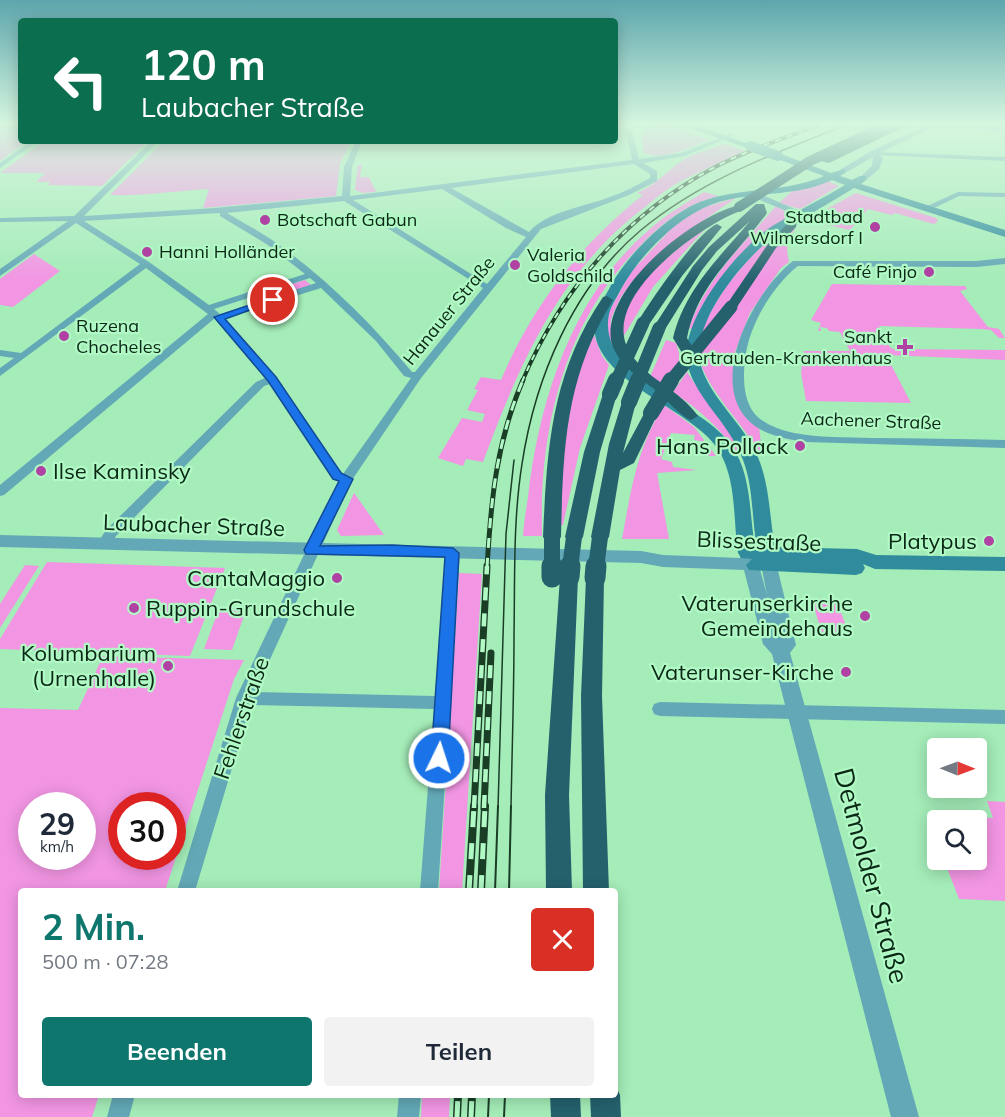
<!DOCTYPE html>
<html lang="de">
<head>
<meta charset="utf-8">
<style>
	body { margin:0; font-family:Mulish,sans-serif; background:#f2f2f3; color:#1f2937; height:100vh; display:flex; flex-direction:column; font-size:22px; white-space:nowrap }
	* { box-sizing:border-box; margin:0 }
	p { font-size:20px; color:#747a83 }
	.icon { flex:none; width:33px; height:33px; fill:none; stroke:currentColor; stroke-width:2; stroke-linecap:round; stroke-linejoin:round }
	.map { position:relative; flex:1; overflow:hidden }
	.drawer { position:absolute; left:18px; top:888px; width:600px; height:210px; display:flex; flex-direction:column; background:#fff; border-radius:6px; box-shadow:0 3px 15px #0003 }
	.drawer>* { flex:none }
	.top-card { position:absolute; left:18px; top:18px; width:600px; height:126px; border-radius:6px; box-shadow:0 3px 15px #0003; background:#0b6e4f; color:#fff; overflow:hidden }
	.needle { width:39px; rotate:91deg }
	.fabs { position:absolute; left:927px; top:738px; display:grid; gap:12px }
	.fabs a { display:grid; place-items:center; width:60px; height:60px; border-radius:6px; background:#fff; box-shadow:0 3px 15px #0003; font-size:30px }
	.speed { position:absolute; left:18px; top:792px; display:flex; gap:12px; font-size:30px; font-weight:700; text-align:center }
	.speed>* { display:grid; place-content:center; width:78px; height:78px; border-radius:50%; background:#fff; box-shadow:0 3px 15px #0003; line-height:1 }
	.speed small { font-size:15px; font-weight:400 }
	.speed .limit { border:9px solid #d22; background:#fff; color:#111 }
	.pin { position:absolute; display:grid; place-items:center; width:51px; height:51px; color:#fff; margin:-26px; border:3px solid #fff; border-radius:50%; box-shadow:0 2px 6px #0007 }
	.me { position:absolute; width:66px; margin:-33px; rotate:4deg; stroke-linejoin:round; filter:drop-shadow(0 0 4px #0008) }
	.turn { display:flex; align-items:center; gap:21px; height:126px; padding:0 24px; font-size:27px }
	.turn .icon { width:78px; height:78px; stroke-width:2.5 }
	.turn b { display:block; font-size:42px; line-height:51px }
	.round { display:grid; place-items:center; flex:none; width:63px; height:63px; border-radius:6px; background:#f2f2f3 }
	.headline { display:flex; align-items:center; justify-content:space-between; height:102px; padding:0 24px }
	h1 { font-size:36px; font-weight:700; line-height:45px; color:#0f766e }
	.cta { display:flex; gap:12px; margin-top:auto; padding:12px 24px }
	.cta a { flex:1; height:69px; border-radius:6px; background:#0f766e; color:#fff; font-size:24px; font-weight:700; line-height:69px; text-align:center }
	.cta a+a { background:#f2f2f3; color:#1f2937 }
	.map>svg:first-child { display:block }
	.green { fill:#f295e3; fill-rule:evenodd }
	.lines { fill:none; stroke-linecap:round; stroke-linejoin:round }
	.minor { fill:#63a8b6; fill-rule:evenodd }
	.tertiary { fill:#63a8b6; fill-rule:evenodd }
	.secondary { fill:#308c9d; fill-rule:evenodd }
	.motorway { fill:#24616d; fill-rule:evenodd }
	.tram-far1 { stroke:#1a3d26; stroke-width:1.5 }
	.tram { stroke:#1a3d26; stroke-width:2 }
	.rail-far3-casing { stroke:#1a3d26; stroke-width:4 }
	.rail-far2-casing { stroke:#1a3d26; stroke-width:5 }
	.rail-far1-casing { stroke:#1a3d26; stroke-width:7 }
	.rail-casing { stroke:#1a3d26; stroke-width:8 }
	.rail-far3 { stroke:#b1f9c5; stroke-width:2; stroke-dasharray:6; stroke-linecap:butt }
	.rail-far2 { stroke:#b1f9c5; stroke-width:3; stroke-dasharray:10; stroke-linecap:butt }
	.rail-far1 { stroke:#b1f9c5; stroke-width:4.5; stroke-dasharray:13; stroke-linecap:butt }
	.rail { stroke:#b1f9c5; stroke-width:5; stroke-dasharray:16; stroke-linecap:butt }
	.secondary-bridge { stroke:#308c9d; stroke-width:10 }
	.motorway-bridge-far3 { stroke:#24616d; stroke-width:10 }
	.motorway-bridge-far2 { stroke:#24616d; stroke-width:13 }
	.motorway-bridge-far1 { stroke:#24616d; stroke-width:16 }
	.motorway-bridge { stroke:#24616d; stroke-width:21 }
	.route { fill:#1a73e8; stroke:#114b97; stroke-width:1.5 }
	.poi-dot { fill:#af42a2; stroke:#b1f9c5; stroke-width:2 }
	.labels { text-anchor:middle; stroke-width:4.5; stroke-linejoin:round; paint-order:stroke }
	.far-poi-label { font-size:18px; fill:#0a2815; stroke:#b1f9c5; text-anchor:start }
	.far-street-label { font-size:18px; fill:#0a2815; stroke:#b1f9c5 }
	.poi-label { font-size:22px; fill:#0a2815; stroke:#b1f9c5; text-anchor:end }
	.street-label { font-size:22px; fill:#0a2815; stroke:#b1f9c5 }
	.near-street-label { font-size:27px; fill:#0a2815; stroke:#b1f9c5 }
</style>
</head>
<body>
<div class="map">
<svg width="1005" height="1117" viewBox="0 0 1005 1117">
	<rect width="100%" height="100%" fill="#a4ecb8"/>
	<path class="green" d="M0,125H21V141H27L0,161Z
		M651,125H671L709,140C691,147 664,161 644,153L641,137Z
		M44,141H148L102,186L48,185L50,182H36L45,173H0Z
		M164,141H351L340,164L336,196L203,208L209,189C175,191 143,196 110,195Z
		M724,144L745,151C724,160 703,170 683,180C669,187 657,197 645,207C558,273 520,363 483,462L466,459L463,466L438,458L462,418L482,422L485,414L467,410L478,390L474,389L481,377L501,380C532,306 580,245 643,195L637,193C656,185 666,171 683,160C694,153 711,149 724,144Z
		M358,165H362L360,177H369L376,192L363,193L355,190Z
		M828,181L839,186L800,209L779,203L792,191Z
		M704,192L718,196C686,204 662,223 639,247C563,324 539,431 542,536H523C524,522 526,511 528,497C539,399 573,294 651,228C667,214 686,203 704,192Z
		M856,193L936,218L938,221L934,224L895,213L892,215L868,209L850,230L810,221L825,210Z
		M736,198C702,221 633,268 617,305C615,310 611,317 611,322C610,332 614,340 610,349L605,319L630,273L672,228L698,209Z
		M776,206L792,215C751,248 710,278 692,329L689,328C706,278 743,245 776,206Z
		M793,228L795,229C786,241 786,248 789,262L781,268L750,313L735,352L734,386L759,426L762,454H760C744,424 704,387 699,356L778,244Z
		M705,229L653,287L622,339C622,332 621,322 623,316C635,280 675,250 705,229Z
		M765,243L769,244L735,294L699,339C712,301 736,271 765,243Z
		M34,254L60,271L13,307L0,305V279Z
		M305,280L312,286L260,302L254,296Z
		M832,284L965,286L967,289L960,291L988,327L999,329L1005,338H999L991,330L982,329L879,326L884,336L881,337L892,349L1005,350V360L886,355L911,403L806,401L801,373L804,351H850L840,332L829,331L827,328L820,327L821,331H818L821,323L811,320Z
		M594,335L602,356L609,365L580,448L563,525H557L559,458L575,373Z
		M666,340L676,343L681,360L661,384L650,377Z
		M687,372L693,381L744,453H737C720,427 698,409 673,392Z
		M664,405L694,427L716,456H708L701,441L694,440L695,435L671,433L661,459L672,462L673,467L697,470L657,473L669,539H622C631,490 637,448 664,405Z
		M354,493L384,535L341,536L337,530Z
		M47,562L225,568L190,656L0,649V639Z
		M25,565L39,566L0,628V604Z
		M459,573L482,574L462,891H439Z
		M811,598L836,599L850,637L823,636Z
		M219,609L246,610L232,650L204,649Z
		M103,656L244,660L234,679L165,891H21V1095H99L92,1117H0V708L78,710ZM32,806H82V856H32ZM122,806H172V856H122Z
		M987,801L1005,802V901L959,899L944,860H976V820H938L937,842L928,816L993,818Z
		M422,1095H450L449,1117H421Z"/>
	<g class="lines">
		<path class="minor" d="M929,125L1005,127V131L932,128Z
			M629,129L632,131L639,159L681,153L730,134L735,135L685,156L643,163L657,171V181L629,195L541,229L421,378L352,480L255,692L435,696L446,553L448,550H458L460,553L438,891H420L434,709L251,705L195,891H177L236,698L339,481L333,479L270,384L264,386L116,536L109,547H99L97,544L106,530L256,382L265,378L215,318L4,495L0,496V485L208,314L146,268L0,376V368L14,358L0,356V350L21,353L140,264L76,223L0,276V269L68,221L0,222V218L74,216L152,141H159L84,216L214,208L342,196L344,167L356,141H362L352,167L350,196L632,160L626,131ZM634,164L650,174V178C636,186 622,193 607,198C583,207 546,212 529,232L451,188ZM442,189L506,228L526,237L487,284L353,200ZM344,201L483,288L415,372H412C371,323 326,278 275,242C260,231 243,223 227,213ZM220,213V216L268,245L305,274L209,305L149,262L84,221ZM310,278L316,283L220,314L214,309ZM321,288L376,341L404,376L411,378L343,474L276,377L225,318Z
			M31,141H38L0,168V163Z
			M876,152L1005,157V161L874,155Z
			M750,192H756L806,214L799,216L750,196Z
			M958,192L1005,193V197L959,196L930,210L923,208Z
			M1005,258V264L976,267L798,266C772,286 748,327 745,360C743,376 743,399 754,413C763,424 780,430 794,433C819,438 846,437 872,438C916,438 961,439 1005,440V448L806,442C786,439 762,435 747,419C708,377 756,289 793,261H976Z
			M660,702L1005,710V724L660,716L654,714L652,709L654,704Z
			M113,1095H135L129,1117H107Z
			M399,1095H421L419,1117H397Z"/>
		<path class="tertiary" d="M927,125H938L880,153L883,159L879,169L866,180L859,178L872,166L873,157L845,173L838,171L873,150Z
			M0,535L641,551L663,555L740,558L742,551H754L756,555L767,595L759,554L761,550H773L796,645L790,653L919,1117H891L772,654L763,644L744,570L663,567L641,563L0,547Z"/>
		<path class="secondary" d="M682,125H695L754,146L747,148Z
			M775,154H781L831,173L845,169V173L840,176L852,180L860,176H866V180L861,184L1005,230V237L854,188C836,199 817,210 799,221C793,225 785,228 779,232C746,256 686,325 702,369C713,400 742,423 756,453C770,482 769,516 775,547L857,549L876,555L1005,557V571L875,569L863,564L865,568L862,573L856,575L749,570L746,565L752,559L741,558L738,553C733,520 737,481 719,451C692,405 579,380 596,313C599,304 607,294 611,285C628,255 661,222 691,206C733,185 781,195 824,176L775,158ZM832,180L845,185C822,199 797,211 774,225C739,246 675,325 688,367C698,400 727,422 740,453C754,482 751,516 757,547H755C749,513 752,476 732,446C702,401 596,377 609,314C611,306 617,297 621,289C637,260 667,228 696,212C738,187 789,201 832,180Z"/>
		<path class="motorway" d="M897,125H908L829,163L821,161Z
			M756,204H764L767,213C736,256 698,283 687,338L699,358L697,361H687L673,338C685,289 719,258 750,221L717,251L702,270L664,331H654L653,328L693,266L709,247Z
			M736,206L740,207V211C698,227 595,301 631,354C648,380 680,390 698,416L691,420C684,419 661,395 653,388C637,377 615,361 611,340C603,288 691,218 736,206Z
			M792,218L797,221L796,227L776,248L735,310H727L725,307L768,244L787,224L788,219Z
			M717,224L722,227L682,276L648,326H638L637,323C649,303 698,231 717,224Z
			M607,296L613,300C565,378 563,448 561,537L558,541H546L543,537C547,448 551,374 603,297Z
			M610,390L617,394L600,452L583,537L580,541H568L565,537L584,452L603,394Z
			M629,398L636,402L623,453L646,410H656L658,413L634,463L620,470L609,537L606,541H594L591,537L609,444L622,402Z
			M569,570L576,572L578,577L569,795L572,891H546L545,795L560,577L562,572Z
			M595,571L602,573L604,578L602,696L609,891H583L581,696L586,578L588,573Z
			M615,1084L620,1095L621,1117H591L590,1095H615Z
			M550,1095H580L581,1117H551Z"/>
		<path class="tram-far1" d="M498,808L506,534L514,460
			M511,808C512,750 514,693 514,636C515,578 513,520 522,464C535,378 573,287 641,230C701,180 775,153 846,125"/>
		<path class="tram" d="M495,891L498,806
			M509,891L511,806
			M488,1117L489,1095
			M504,1117L505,1095"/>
		<g class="rail-far3-casing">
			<path id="rail-far3" d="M522,382C561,289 627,213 717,166C750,149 785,138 819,125"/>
		</g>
		<g class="rail-far2-casing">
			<path id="rail-far2" d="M487,568C491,500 496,443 523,380"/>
		</g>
		<g class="rail-far1-casing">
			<path id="rail-far1" d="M474,808L487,566
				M484,808L491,653"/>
		</g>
		<g class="rail-casing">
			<path id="rail" d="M469,891L474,806
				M481,891L485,806
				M457,1117L458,1095
				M471,1117L472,1095"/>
		</g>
		<use href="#rail-far3" class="rail-far3"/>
		<use href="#rail-far2" class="rail-far2"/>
		<use href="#rail-far1" class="rail-far1"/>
		<use href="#rail" class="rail"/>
		<path class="secondary-bridge" d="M750,146L778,156"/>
		<path class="motorway-bridge-far3" d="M739,207L810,161L887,125"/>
		<path class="motorway-bridge-far2" d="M616,382L643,323
			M637,382L659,328
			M670,382L731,307"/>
		<path class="motorway-bridge-far1" d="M610,394L616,380
			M629,402L638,380
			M651,413L671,380
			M552,537V568
			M570,568L574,537
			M596,568L600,537"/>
		<path class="motorway-bridge" d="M552,566V577
			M569,577L570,566
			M595,578L596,566"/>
	</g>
	<linearGradient id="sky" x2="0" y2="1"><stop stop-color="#5da6ad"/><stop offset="0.44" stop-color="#d6f6df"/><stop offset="1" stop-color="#d6f6df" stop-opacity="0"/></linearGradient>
	<rect width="1005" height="281" fill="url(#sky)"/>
	<path class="route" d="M270,298L278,300L225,319L276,377L341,473L353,479L320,546L392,545L453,548L459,553L448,758L445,763L439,765L433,763L431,758L445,557L306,554L304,550L339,481L333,479L268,381L214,317Z"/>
	<g class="poi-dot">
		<circle cx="265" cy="220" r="6"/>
		<circle cx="875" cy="227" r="6"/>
		<circle cx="147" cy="252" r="6"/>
		<circle cx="515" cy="265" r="6"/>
		<circle cx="929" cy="272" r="6"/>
		<circle cx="64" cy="336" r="6"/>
		<path d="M902 338h6v6h6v6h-6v6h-6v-6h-6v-6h6z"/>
		<circle cx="800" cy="446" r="6"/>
		<circle cx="41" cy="471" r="6"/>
		<circle cx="989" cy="541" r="6"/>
		<circle cx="337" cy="578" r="6"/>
		<circle cx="134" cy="608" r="6"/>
		<circle cx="865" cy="616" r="6"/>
		<circle cx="168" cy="666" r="6"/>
		<circle cx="846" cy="672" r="6"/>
	</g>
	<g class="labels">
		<g class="far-poi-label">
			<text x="863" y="223" text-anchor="end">Stadtbad<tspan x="863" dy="21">Wilmersdorf I</tspan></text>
			<text x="277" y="226">Botschaft Gabun</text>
			<text x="159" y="258">Hanni Holländer</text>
			<text x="527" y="261">Valeria<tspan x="527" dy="21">Goldschild</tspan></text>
			<text x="917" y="278" text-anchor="end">Café Pinjo</text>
			<text x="76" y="332">Ruzena<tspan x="76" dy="21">Chocheles</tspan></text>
			<text x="892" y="343" text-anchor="end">Sankt<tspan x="892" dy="21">Gertrauden-Krankenhaus</tspan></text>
		</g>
		<g class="far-street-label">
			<text transform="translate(449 311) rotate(-51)" y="6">Hanauer Straße</text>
			<text transform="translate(871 421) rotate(2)" y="6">Aachener Straße</text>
		</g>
		<g class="poi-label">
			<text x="788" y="454">Hans Pollack</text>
			<text x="53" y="479" text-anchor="start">Ilse Kaminsky</text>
			<text x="977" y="549">Platypus</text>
			<text x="325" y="586">CantaMaggio</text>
			<text x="853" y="611">Vaterunserkirche<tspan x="853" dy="25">Gemeindehaus</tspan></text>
			<text x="146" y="616" text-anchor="start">Ruppin-Grundschule</text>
			<text x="156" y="661">Kolumbarium<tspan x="156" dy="25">(Urnenhalle)</tspan></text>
			<text x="834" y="680">Vaterunser-Kirche</text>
		</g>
		<g class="street-label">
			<text transform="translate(194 525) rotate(2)" y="8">Laubacher Straße</text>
			<text transform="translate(759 541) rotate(2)" y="8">Blissestraße</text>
			<text transform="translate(241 718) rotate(-71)" y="8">Fehlerstraße</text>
		</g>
		<g class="near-street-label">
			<text transform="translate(871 876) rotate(75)" y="9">Detmolder Straße</text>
		</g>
	</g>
</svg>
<div class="fabs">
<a><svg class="needle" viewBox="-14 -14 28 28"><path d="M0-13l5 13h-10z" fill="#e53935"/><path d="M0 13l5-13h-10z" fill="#747a83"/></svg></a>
<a><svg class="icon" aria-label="search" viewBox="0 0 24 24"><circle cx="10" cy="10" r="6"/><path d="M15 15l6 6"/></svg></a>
</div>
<div class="speed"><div>29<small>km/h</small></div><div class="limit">30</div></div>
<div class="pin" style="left:273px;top:300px;background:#d93025"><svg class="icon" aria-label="arrive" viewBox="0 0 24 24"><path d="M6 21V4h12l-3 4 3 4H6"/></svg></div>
<svg class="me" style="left:439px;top:758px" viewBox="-20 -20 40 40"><circle r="17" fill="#1a73e8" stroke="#fff" stroke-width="3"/><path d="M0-11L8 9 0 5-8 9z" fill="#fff"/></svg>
<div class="top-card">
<div class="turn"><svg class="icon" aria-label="left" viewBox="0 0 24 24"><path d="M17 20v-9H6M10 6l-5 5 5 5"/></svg><div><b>120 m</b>Laubacher Straße</div></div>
</div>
<section class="drawer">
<div class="headline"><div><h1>2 Min.</h1><p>500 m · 07:28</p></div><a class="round" style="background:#d93025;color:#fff"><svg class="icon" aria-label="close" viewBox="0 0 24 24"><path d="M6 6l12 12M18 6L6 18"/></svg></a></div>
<div class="cta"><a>Beenden</a><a>Teilen</a></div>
</section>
</div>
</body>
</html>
